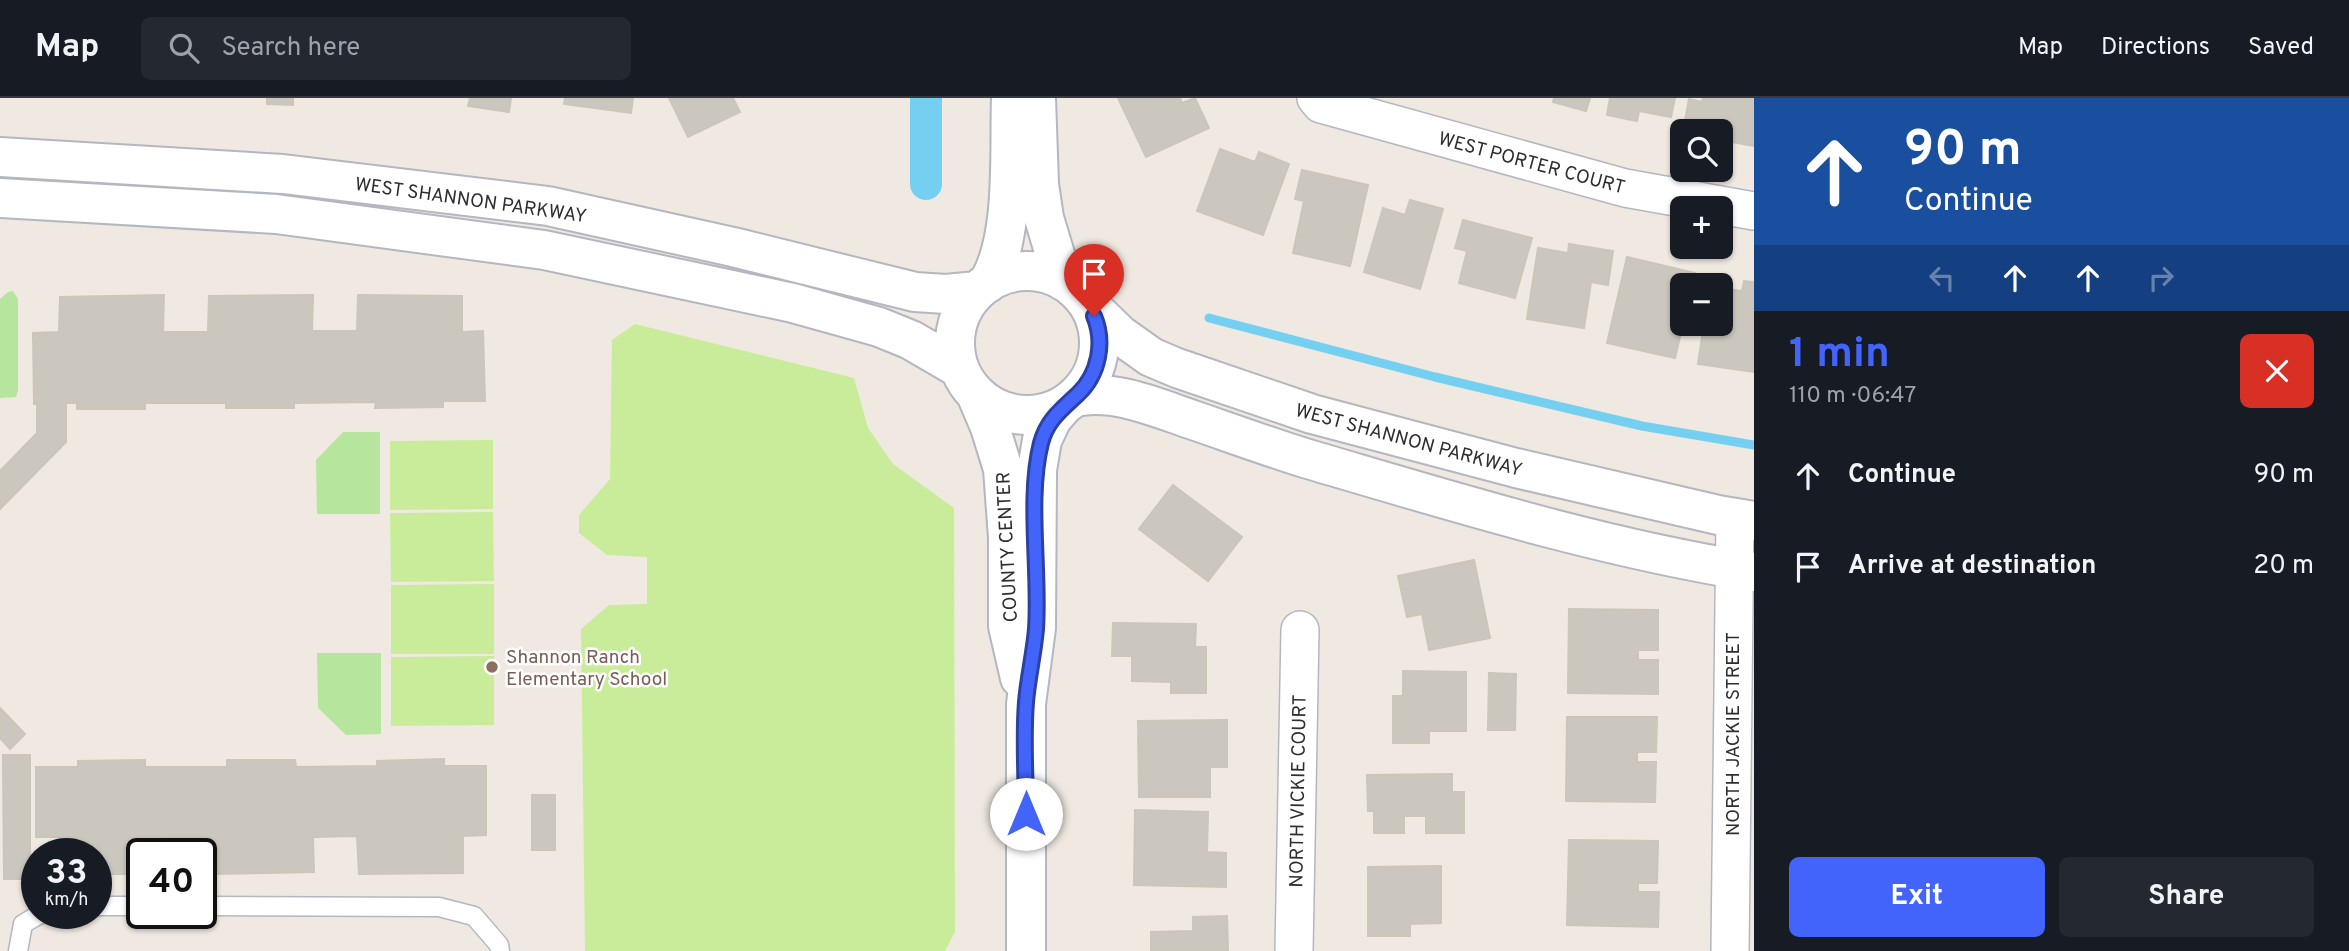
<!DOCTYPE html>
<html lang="en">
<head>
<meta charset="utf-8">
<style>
	body { margin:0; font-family:Overpass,sans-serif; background:#242831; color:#f1f3f6; height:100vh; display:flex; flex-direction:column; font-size:26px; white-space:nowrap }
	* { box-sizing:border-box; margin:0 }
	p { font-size:23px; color:#9ea1a6 }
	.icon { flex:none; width:38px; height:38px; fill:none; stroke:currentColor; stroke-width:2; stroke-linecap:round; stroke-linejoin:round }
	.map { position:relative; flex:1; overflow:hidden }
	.sheet { display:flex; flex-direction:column; background:#171b24; width:595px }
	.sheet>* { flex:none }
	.top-card { background:#1a4fa0; color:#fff; overflow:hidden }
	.fabs { position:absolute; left:1670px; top:21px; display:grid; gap:14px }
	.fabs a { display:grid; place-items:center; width:63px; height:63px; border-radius:10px; background:#171b24; box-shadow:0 2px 5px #0004; font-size:35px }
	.speed { position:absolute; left:21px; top:740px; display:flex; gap:14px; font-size:35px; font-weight:700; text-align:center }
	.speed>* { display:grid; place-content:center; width:91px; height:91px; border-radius:50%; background:#171b24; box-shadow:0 2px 5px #0004; line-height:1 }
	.speed small { font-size:18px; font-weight:400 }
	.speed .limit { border:4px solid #111; border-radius:10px; background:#fff; color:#111 }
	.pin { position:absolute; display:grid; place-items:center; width:60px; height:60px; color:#fff; margin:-72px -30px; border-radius:50% 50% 50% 0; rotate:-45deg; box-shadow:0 0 7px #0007 }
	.pin .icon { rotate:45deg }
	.me { position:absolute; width:77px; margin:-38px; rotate:0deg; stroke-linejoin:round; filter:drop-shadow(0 0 5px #0008) }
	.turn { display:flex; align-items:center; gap:24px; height:147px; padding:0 35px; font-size:32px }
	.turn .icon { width:91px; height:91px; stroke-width:2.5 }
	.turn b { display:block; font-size:49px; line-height:60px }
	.lanes { display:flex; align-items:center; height:66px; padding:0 35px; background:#0003; justify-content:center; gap:35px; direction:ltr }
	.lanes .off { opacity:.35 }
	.round { display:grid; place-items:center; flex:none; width:74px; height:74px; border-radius:10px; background:#242831 }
	.headline { display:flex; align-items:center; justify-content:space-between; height:119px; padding:0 35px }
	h1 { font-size:42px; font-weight:700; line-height:52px; color:#4264fb }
	.button { display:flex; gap:14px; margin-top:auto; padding:14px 35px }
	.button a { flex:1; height:80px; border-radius:10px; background:#4264fb; color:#fff; font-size:28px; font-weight:700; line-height:80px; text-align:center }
	.button a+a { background:#242831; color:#f1f3f6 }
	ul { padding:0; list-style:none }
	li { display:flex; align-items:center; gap:21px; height:91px; padding:0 35px }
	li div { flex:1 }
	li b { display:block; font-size:26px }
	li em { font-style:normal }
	header { display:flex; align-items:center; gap:42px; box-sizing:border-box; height:98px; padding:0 35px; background:#171b24; border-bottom:2px solid #363941 }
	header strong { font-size:33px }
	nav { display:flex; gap:38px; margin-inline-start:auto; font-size:24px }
	.search { width:490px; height:63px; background:#242831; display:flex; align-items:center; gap:18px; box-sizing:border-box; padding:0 24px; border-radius:10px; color:#9ea1a6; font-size:26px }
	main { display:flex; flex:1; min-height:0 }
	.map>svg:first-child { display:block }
	.green { fill:#b6e59e }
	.pitch { fill:#c9ec9a }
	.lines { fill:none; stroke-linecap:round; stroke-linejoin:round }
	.stream { stroke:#75cff0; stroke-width:9 }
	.canal { stroke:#75cff0; stroke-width:32 }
	.building { fill:#cbc7bf; stroke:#cbc5ba; stroke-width:2 }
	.lane-casing { stroke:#b4b7c1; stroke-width:21 }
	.street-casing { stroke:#b4b7c1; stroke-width:40 }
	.secondary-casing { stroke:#b4b7c1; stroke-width:42 }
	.lane { stroke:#fff; stroke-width:18 }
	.street { stroke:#fff; stroke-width:37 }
	.secondary { stroke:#fff; stroke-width:38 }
	.route-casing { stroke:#2b41a3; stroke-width:18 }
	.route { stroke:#4264fb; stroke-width:12 }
	.education-dot { fill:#8d6e63; stroke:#fff; stroke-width:2.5 }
	.labels { text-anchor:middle; stroke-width:5; stroke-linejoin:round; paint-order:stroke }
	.street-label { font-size:19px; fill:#2e2e2e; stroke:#fff }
	.education-label { font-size:19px; fill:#785e54; stroke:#fff; text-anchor:start }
</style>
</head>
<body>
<header>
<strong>Map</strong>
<div class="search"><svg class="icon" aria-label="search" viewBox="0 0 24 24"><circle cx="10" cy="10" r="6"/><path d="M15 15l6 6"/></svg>Search here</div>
<nav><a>Map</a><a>Directions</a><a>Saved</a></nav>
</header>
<main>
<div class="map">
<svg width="1754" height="853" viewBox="0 0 1754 853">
	<rect width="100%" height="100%" fill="#efe9e1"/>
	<path class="green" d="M13,193L18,201V292L16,299L0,300V201L8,194Z
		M343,334H380V416H317L316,362Z
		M317,555H381V636L346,637L318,610Z"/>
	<path class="pitch" d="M635,226L854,280L868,330L893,366L954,410L955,834L945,853H585L581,531L609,507L647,506V459L607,457L579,435V417L610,381L612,242Z
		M493,342V411L390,412V343Z
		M493,414L494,483L391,484L390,415Z
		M494,486V556H391V487Z
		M494,558V627L391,628V559Z"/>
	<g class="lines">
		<path class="stream" d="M1209,220L1435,279L1642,328L1754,347"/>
		<path class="canal" d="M926,86V0"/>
	</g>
	<path class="building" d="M267,0H293V7L267,6Z
		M470,0H511L509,14L468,8Z
		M565,0H633L631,15L564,6Z
		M669,0H733L740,14L688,39Z
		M1118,0H1180L1182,5L1195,0L1209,30L1146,59Z
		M1554,0H1590L1586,13L1553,4Z
		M1610,0H1675L1671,19L1639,13L1637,23L1607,17Z
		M1703,0H1754V48L1720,42V33H1683L1689,1L1702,4Z
		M1220,51L1255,64L1259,54L1289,66L1263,137L1197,113Z
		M1302,72L1368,87L1350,168L1293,155L1304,103L1295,101Z
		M1410,102L1443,111L1420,191L1364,174L1383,110L1405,117Z
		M1463,122L1532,140L1515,200L1459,185L1467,153L1455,150Z
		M1569,146L1613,153L1608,187L1591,184L1584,230L1527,221L1538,150L1568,155Z
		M1627,159L1695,175L1692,187H1682L1683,226L1675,260L1607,245Z
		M1744,183L1754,184V274L1698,266L1704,226H1720V190L1742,193Z
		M164,197L163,234H208L209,198L313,197L312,233H357L358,197L462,198V234L483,233L485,303H443V309L375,310L376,304L294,305V310H226V305H145V311H77V305H66V344L0,411V373L37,335V306H34L33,235L59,234L60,199Z
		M1173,387L1242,439L1208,483L1139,431Z
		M1474,462L1490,540L1429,552L1422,516L1407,519L1398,478Z
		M1569,511L1658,512V552H1638V562H1658V596L1568,595Z
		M1113,525L1196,526L1195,549H1206V595H1171V584L1132,583V558H1112Z
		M1403,573L1466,574V633H1429V645H1393V598H1403Z
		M1489,575L1516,576L1515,632H1488Z
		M0,610L25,636L10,651L0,640Z
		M1567,619H1657L1656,654H1637V664H1656L1655,704L1566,703Z
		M1227,622V669H1210V699H1139L1138,623Z
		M3,657H30V781H4Z
		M444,661V668H486V737L463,738V775L359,776L357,738L313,739L314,774L211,776L209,739H163L164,756H142V776H96V756H61L60,739H36V669H78V663L145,662V669H227V662H295L296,669L377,668V663Z
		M1452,676V694H1464V735H1426V718H1404V735H1374V713H1368L1367,677Z
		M532,697H555V752H532Z
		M1135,712L1208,714L1207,754L1226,755V789L1134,787Z
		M1569,742L1658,743L1657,785H1638V794H1659L1658,829L1567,827Z
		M1441,768V825L1410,826V838H1368V769Z
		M1227,818L1228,853H1151V834L1193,833V819Z"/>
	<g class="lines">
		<g class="lane-casing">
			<path id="lane" d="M96,808H142
				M201,808L439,809L474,818L499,847L500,853
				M18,853L23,826L40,816"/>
		</g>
		<g class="street-casing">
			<path id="street" d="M1316,0L1321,6L1625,90L1754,113
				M1294,853L1300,532
				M1730,853L1735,420"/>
		</g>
		<g class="secondary-casing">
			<path id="secondary" d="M1036,0L1039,86L1044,120L1063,183
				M0,59L283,76L548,108L733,149L915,194L946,196L977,193
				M0,100L276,116L544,152L793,205L879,229L911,242L959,270
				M955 245a72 72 0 1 1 144 0a72 72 0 1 1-144 0Z
				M988,185C1016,139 1009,53 1011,0
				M1087,205L1120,237L1151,259L1177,270L1312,316L1516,370L1718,417L1754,423
				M976,296L990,329L1003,371L1008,440V528L1020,580
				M1075,299C1115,291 1155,309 1193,322C1231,335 1269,349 1308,361C1455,404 1602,450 1754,474
				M1026,853V606L1036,530L1037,372L1042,342L1052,321L1064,307"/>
		</g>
		<use href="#lane" class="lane"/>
		<use href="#street" class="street"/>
		<use href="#secondary" class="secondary"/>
	</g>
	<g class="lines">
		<g class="route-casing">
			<path id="route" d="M1026,716C1026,679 1023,641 1026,604C1028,580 1034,555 1036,531C1040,473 1027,400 1041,345C1047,322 1062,311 1078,296C1099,276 1105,244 1094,218"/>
		</g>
		<use href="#route" class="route"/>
	</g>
	<circle class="education-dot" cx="492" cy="569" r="7"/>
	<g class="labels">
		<g class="street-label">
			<text transform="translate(1532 64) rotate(15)" y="7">WEST PORTER COURT</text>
			<text transform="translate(471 101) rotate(8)" y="7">WEST SHANNON PARKWAY</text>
			<text transform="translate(1409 341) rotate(15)" y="7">WEST SHANNON PARKWAY</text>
			<text transform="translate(1006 449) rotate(-93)" y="7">COUNTY CENTER</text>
			<text transform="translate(1732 636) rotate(-90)" y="7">NORTH JACKIE STREET</text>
			<text transform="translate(1297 693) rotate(-89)" y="7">NORTH VICKIE COURT</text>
		</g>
		<g class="education-label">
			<text x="506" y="565">Shannon Ranch<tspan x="506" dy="22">Elementary School</tspan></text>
		</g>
	</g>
</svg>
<div class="fabs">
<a><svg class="icon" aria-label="search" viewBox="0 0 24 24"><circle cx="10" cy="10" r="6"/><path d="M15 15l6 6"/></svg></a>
<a>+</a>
<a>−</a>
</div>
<div class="speed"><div>33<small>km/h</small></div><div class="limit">40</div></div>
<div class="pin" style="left:1094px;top:218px;background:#d93025"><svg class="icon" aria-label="arrive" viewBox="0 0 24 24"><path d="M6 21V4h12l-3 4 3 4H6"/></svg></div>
<svg class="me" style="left:1026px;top:716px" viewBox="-20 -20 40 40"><circle r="19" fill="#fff"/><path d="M0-13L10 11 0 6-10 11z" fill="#4264fb"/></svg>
</div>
<section class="sheet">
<div class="top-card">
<div class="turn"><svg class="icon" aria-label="ahead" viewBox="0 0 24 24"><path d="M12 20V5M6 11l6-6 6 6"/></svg><div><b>90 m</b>Continue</div></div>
<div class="lanes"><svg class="icon off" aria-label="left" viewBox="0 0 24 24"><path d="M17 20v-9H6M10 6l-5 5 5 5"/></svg><svg class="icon" aria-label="ahead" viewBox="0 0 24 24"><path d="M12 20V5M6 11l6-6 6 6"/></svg><svg class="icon" aria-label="ahead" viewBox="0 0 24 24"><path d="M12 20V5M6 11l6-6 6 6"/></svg><svg class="icon off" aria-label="right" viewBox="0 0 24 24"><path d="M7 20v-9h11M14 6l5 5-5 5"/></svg></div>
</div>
<div class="headline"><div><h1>1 min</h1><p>110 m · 06:47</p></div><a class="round" style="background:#d93025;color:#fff"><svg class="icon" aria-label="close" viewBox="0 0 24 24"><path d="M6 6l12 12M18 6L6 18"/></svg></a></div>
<ul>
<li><svg class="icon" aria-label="ahead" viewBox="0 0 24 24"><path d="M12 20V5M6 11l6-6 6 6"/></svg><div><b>Continue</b></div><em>90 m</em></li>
<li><svg class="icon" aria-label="arrive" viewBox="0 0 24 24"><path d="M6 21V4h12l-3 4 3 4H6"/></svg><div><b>Arrive at destination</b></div><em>20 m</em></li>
</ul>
<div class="button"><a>Exit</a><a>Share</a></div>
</section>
</main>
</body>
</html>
